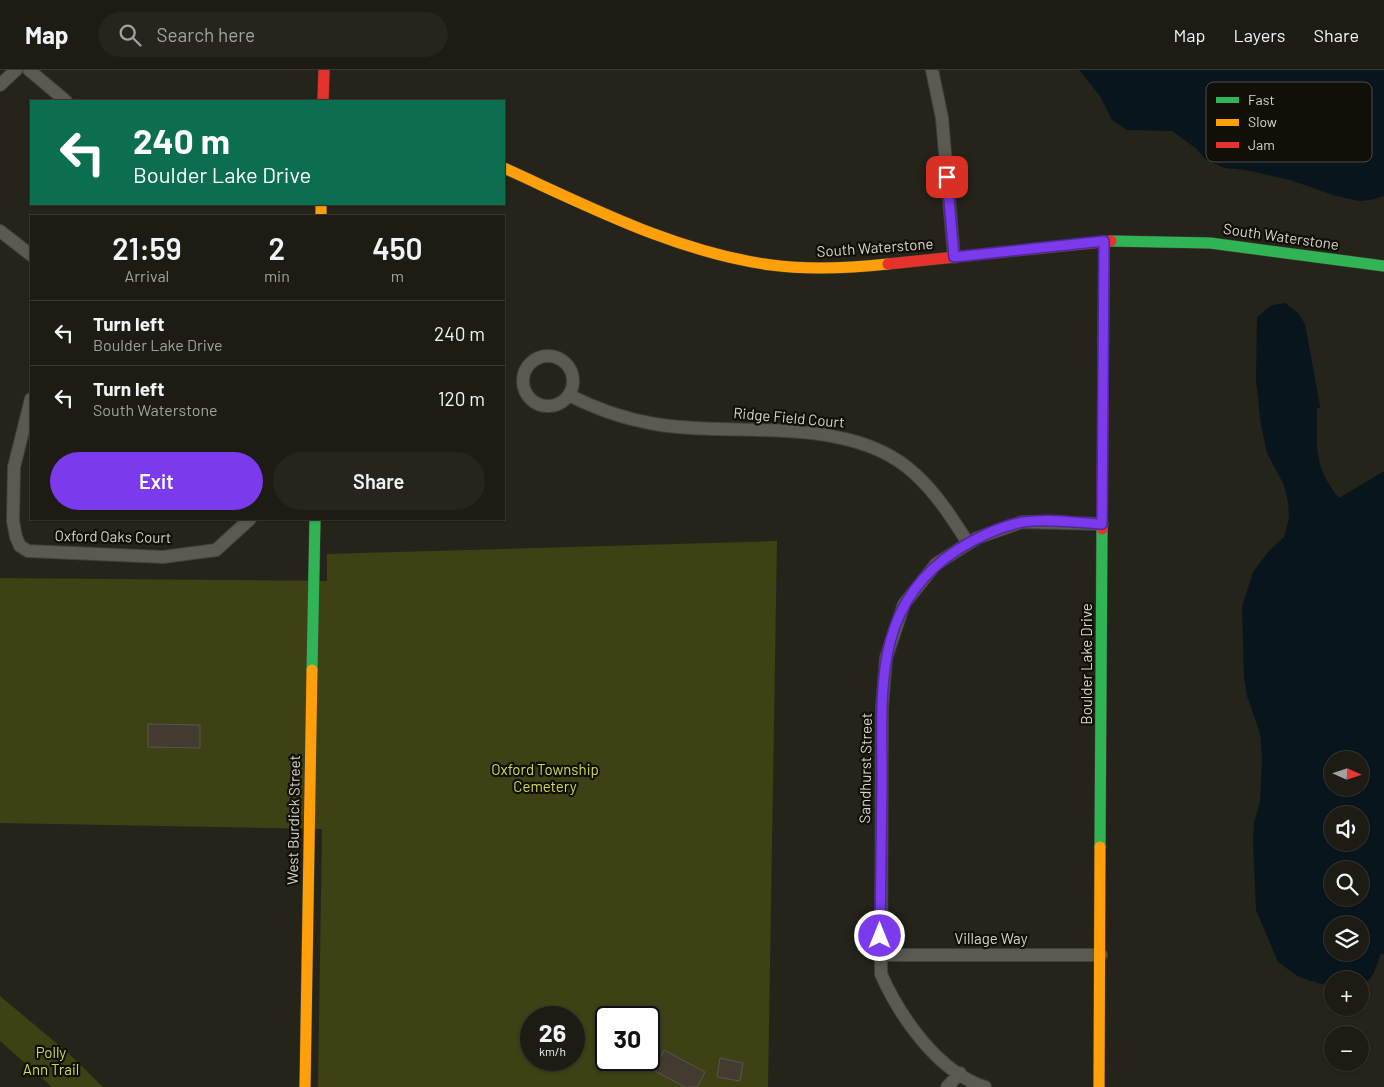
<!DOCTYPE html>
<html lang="en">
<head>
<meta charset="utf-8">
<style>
	body { margin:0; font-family:Barlow,sans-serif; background:#25241d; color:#f1f3f6; height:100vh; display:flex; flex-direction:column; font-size:19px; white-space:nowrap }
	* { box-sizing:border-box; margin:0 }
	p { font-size:16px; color:#a0a1a0 }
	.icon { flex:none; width:28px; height:28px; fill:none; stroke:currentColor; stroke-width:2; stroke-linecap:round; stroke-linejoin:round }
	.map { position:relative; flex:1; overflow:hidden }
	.panel { position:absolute; left:30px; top:145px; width:475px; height:305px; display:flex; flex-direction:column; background:#1c1b14; border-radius:0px; box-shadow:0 1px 4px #0004,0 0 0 1px #3a3934 }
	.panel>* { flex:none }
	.top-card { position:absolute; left:30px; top:30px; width:475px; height:105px; border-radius:0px; box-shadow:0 1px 4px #0004,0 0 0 1px #3a3934; background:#0b6e4f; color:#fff; overflow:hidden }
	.needle { width:32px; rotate:93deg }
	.fabs { position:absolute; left:1324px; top:681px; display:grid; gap:10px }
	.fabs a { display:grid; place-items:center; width:45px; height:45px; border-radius:50%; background:#1c1b14; box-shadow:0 1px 4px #0004,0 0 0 1px #3a3934; font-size:25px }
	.speed { position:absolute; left:520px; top:936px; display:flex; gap:10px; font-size:25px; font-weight:700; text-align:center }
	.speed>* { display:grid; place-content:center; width:65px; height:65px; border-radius:50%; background:#1c1b14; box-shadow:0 1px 4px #0004,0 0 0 1px #3a3934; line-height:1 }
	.speed small { font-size:12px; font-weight:400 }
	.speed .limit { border:2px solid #111; border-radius:8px; background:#fff; color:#111 }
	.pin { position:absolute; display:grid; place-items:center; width:42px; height:42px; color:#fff; margin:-21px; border-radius:10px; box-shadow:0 2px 8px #0006 }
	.me { position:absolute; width:55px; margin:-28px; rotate:0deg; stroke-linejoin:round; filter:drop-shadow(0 0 4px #0008) }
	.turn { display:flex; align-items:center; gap:18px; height:105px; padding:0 20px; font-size:22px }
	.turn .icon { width:65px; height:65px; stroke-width:2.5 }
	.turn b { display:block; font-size:35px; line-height:42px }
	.eta { display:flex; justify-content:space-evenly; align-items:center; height:85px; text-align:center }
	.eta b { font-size:30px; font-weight:600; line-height:35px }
	.action { display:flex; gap:10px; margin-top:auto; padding:10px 20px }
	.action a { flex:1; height:58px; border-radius:30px; background:#7c3aed; color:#fff; font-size:20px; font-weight:600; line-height:58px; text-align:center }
	.action a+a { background:#25241d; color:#f1f3f6 }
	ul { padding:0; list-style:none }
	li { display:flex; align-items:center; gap:15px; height:65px; padding:0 20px; border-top:1px solid #3a3934 }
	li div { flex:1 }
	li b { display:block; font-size:19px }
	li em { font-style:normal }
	header { display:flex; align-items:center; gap:30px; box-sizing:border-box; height:70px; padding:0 25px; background:#1c1b14; border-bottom:1px solid #3a3934 }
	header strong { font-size:24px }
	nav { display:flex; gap:28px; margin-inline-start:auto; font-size:18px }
	.search { width:350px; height:45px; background:#25241d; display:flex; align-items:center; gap:12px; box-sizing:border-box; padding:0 18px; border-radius:28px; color:#a0a1a0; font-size:19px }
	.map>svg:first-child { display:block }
	.green { fill:#3d4114; fill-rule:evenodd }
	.water { fill:#09151c; fill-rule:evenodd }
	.building { fill:#433b2f; stroke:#5a564f }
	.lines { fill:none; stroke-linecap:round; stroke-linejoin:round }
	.street-casing { stroke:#424139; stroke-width:14 }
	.fast-casing { stroke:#424139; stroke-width:12 }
	.slow-casing { stroke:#424139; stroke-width:12 }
	.jam-casing { stroke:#424139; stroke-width:12 }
	.street { stroke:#5b5a52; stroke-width:12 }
	.fast { stroke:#30b455; stroke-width:11 }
	.slow { stroke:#ff9f0a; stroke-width:11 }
	.jam { stroke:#e5322d; stroke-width:11 }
	.route-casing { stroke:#51269a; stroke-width:12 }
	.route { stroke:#7c3aed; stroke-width:9 }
	.labels { text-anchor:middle; stroke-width:4.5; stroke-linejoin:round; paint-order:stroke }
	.street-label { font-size:15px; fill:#d8d6cb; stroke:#111008 }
	.park-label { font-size:15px; fill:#cfdb53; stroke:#111008 }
	.key { fill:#111008; stroke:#4d4b42; stroke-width:1 }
	.key-label { font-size:14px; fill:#d8d6cb }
</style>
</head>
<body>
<header>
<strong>Map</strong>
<div class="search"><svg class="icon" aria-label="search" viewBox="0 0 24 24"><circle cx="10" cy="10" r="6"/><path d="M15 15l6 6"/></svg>Search here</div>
<nav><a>Map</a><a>Layers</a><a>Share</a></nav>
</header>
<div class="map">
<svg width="1384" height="1017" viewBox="0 0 1384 1017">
	<rect width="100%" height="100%" fill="#25241a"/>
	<path class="green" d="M777,471L768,1017H318L322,759L0,753V508L327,511V484ZM531,948H574V990H531ZM606,948H649V990H606Z
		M0,926L67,982L103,1017H52L0,971Z"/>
	<path class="water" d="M1079,0H1384V126L1371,130L1359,131L1333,125L1290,110L1245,100L1224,98L1205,89L1197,79L1172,61L1127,60L1112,50L1100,26Z
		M1285,233L1298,243L1305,254L1319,330L1320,338H1317C1317,378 1313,395 1339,428L1384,401V883L1380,885C1376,898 1374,910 1360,915V910H1332L1331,917L1299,907L1278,892L1256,840L1253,770L1254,752L1260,732L1262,686L1260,663L1247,626L1244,607L1242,537L1253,502L1268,482L1284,467L1289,448L1288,432L1284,415L1267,383L1261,355L1256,310L1257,247L1272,235ZM1332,690H1360V718H1332ZM1332,745H1360V772H1332ZM1332,800H1360V828H1332ZM1332,855H1360V882H1332Z"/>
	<path class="building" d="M148,654L200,655V678L148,677Z
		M664,980L705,1002L697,1017H685L653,1000Z
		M720,988L743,993L740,1011L717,1007Z"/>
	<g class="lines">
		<g class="street-casing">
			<path id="street" d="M29,0L66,31
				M932,0L942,48L954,187
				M0,15L16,0
				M0,161L31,185
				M523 311a25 25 0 1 1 50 0a25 25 0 1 1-50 0Z
				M569,325C596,339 625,349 655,354C735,368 851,343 915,404C937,424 952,448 968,473
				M31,329L14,397L13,451L16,467L20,476L28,481L163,487L216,480L250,449
				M880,885H1101
				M947,1017L960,1003
				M985,1017C938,1002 900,947 881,904L882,637L886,588L904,534L936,494L977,468L1022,452L1102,454"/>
		</g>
		<g class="fast-casing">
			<path id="fast" d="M1111,171L1210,173L1384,196
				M312,600L315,449
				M1100,777L1102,459"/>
		</g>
		<g class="slow-casing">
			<path id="slow" d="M504,98C590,137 676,182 771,195C809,200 850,198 888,194
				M321,134V146
				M305,1017L312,600
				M1099,1017L1100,777"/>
		</g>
		<g class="jam-casing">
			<path id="jam" d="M323,31L324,0
				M888,194L1111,171
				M1102,459L1104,171"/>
		</g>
		<use href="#street" class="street"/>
		<use href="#fast" class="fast"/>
		<use href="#slow" class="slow"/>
		<use href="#jam" class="jam"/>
	</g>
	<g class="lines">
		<g class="route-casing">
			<path id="route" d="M880,866C881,814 881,762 882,711C882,621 872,535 957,480C976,468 1001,456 1023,452C1049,448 1077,453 1102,454L1104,171L954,187L947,107"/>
		</g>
		<use href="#route" class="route"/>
	</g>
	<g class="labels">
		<g class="street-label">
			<text transform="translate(1281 167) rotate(8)" y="5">South Waterstone</text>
			<text transform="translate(875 178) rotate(-4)" y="5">South Waterstone</text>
			<text transform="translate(789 348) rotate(5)" y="5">Ridge Field Court</text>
			<text transform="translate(113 467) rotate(1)" y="5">Oxford Oaks Court</text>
			<text transform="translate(1087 594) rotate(-90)" y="5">Boulder Lake Drive</text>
			<text transform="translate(866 698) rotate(-89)" y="5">Sandhurst Street</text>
			<text transform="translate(294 750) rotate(-89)" y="5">West Burdick Street</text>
			<text x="991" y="874">Village Way</text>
		</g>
		<g class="park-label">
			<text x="545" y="705">Oxford Township<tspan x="545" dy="17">Cemetery</tspan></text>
			<text x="51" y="988">Polly<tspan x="51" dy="17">Ann Trail</tspan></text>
		</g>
	</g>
	<rect x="1206" y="12" width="166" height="80" rx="8" class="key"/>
	<rect x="1216" y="27" width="23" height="6" fill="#30b455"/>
	<rect x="1216" y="49" width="23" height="7" fill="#ff9f0a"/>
	<rect x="1216" y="72" width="23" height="6" fill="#e5322d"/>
	<g class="key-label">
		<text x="1248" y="35">Fast</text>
		<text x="1248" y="57">Slow</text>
		<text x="1248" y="80">Jam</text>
	</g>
</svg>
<div class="fabs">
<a><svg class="needle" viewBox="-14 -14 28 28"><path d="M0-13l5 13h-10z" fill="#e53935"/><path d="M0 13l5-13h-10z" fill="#a0a1a0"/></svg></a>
<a><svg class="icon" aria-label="sound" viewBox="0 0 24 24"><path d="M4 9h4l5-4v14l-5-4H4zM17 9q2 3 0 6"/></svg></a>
<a><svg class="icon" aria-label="search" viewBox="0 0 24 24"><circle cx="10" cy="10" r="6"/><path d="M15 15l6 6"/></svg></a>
<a><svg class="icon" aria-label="layers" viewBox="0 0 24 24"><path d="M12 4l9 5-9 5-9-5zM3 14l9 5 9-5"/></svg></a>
<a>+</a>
<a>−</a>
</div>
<div class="speed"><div>26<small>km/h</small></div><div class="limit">30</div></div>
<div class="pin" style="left:947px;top:107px;background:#d93025"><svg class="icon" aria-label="arrive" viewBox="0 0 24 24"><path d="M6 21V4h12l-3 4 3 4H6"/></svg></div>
<svg class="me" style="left:880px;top:866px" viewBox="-20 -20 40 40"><circle r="17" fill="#7c3aed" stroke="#fff" stroke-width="3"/><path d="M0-11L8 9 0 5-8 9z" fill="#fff"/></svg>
<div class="top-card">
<div class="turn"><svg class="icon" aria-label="left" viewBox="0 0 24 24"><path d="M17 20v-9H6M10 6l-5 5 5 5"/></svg><div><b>240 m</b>Boulder Lake Drive</div></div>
</div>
<section class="panel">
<div class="eta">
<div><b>21:59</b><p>Arrival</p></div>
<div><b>2</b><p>min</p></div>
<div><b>450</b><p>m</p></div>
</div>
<ul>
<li><svg class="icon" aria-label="left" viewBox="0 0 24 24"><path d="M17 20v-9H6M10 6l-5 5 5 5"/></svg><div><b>Turn left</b><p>Boulder Lake Drive</p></div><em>240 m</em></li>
<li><svg class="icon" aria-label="left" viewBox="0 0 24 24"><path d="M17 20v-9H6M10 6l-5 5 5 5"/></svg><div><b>Turn left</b><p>South Waterstone</p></div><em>120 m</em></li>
</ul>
<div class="action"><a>Exit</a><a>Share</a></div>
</section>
</div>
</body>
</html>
